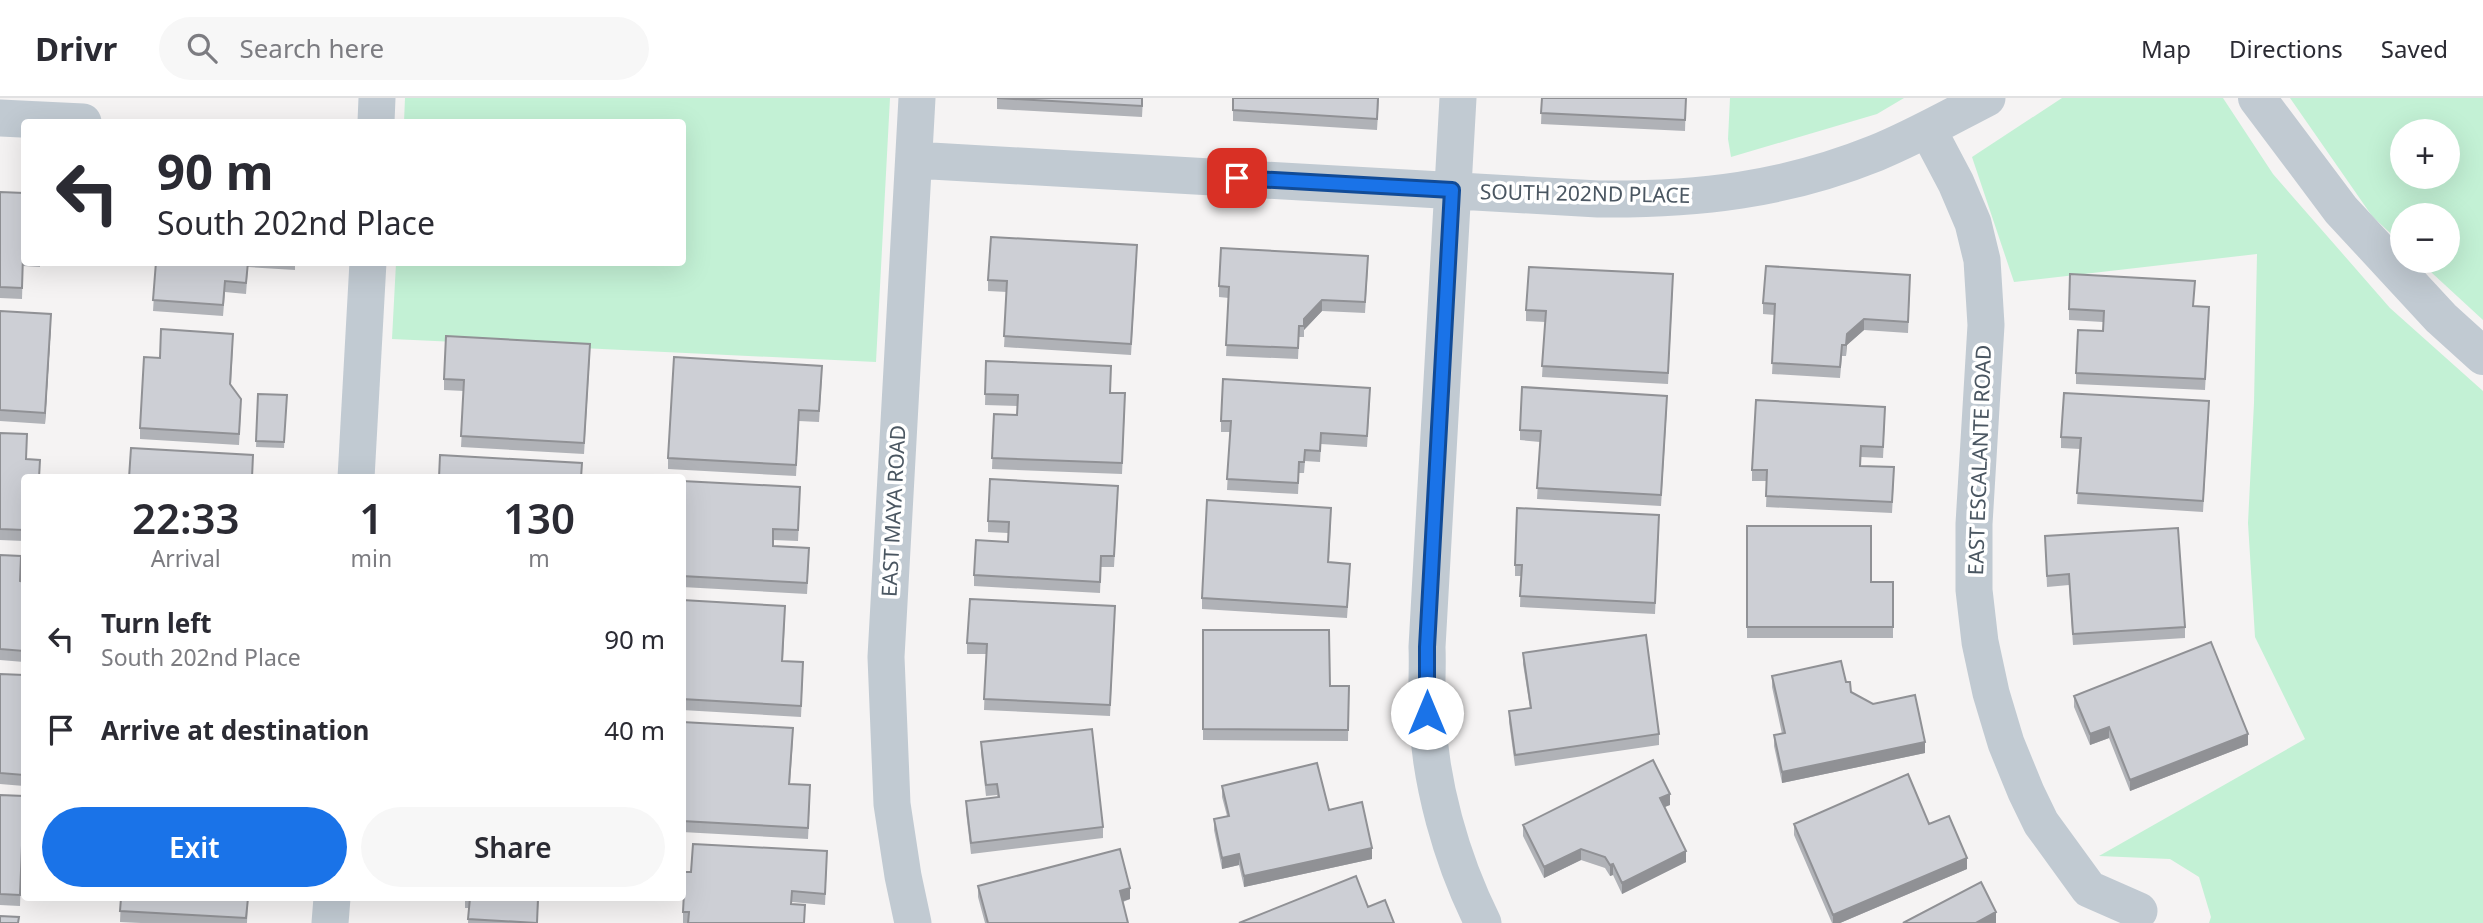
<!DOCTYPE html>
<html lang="en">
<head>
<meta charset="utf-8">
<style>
	body { margin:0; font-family:"Noto Sans",sans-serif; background:#f7f7f7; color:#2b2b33; height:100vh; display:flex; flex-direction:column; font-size:26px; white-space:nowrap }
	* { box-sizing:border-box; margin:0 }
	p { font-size:23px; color:#7c7c81 }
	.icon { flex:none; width:38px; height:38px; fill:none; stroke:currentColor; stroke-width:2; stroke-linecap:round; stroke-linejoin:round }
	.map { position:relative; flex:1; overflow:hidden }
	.sheet { position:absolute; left:21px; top:376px; width:665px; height:427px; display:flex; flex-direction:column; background:#fff; border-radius:7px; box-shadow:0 7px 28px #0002 }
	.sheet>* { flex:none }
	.hud { position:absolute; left:21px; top:21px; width:665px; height:147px; border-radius:7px; box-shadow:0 7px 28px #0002; background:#fff; color:#2b2b33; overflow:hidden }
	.buttons { position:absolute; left:2390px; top:21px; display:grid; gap:14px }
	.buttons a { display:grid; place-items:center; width:70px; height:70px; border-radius:50%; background:#fff; box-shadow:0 7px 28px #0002; font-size:35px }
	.pin { position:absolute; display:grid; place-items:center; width:60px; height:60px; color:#fff; margin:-30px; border-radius:14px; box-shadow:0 4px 10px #0006 }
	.me { position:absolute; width:77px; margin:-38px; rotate:0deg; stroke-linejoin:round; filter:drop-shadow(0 0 5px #0008) }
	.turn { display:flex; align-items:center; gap:24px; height:147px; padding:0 21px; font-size:32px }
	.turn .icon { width:91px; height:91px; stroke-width:2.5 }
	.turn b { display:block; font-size:49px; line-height:60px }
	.eta { display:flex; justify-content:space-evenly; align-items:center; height:119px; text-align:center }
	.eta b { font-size:42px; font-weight:600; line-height:49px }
	.button { display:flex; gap:14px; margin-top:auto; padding:14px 21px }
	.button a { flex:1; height:80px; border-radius:42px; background:#1a73e8; color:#fff; font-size:28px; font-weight:600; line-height:80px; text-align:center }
	.button a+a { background:#f7f7f7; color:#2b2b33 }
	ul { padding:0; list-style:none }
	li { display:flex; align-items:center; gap:21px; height:91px; padding:0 21px }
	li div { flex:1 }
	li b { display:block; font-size:26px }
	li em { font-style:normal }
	header { display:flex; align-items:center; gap:42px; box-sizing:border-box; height:98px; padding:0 35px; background:#fff; border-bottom:2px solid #e1e1e2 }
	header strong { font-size:33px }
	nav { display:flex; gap:38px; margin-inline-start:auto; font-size:24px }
	.search { width:490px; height:63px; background:#f7f7f7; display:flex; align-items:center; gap:18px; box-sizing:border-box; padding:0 24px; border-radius:38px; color:#7c7c81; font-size:26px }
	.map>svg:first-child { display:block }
	.green { fill:#c3f1d5; fill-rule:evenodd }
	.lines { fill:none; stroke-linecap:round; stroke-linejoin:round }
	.minor { stroke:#c1cad2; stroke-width:37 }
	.tertiary { stroke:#c1cad2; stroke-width:38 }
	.wall { fill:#b0b2b7 }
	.shaded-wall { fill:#909195 }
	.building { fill:#cdcfd5; stroke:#909195; stroke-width:2 }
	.route-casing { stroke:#114b97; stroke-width:18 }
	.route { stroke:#1a73e8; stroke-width:12 }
	.labels { text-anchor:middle; stroke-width:7; stroke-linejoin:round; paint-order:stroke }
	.street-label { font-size:21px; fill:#4a5661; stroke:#fff }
</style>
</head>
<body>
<header>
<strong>Drivr</strong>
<div class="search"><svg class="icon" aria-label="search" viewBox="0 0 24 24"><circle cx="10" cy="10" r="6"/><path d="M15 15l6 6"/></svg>Search here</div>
<nav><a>Map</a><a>Directions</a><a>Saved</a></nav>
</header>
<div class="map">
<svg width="2483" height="825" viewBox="0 0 2483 825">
	<rect width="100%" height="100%" fill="#f5f3f3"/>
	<path class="green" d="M405,0H890L876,264L392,241L396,165L682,164V24H404Z
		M1730,0H1904L1877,16L1731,59L1728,41Z
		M2062,0H2223L2273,76L2390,210L2483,293V825H2209L2211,819L2199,779L2170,761L2099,758L2305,641L2255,539L2248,425L2254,305L2257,156L2014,184L1972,59Z
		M2290,0H2483V222L2419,163H2448V117H2403V147L2372,118ZM2403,33H2448V79H2403Z"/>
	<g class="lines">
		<path class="minor" d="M1458,0L1427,549C1428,571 1426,592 1427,614C1430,685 1451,761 1483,825
			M0,20L83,24
			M376,24L377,0
			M1928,32L1956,85L1973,125L1982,162L1986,227L1974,426V492L1980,544L1991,595L2006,645L2026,694L2041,725L2089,791L2139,813
			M914,62L1598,101C1698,102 1784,92 1876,55C1915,39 1950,19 1987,0
			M356,380L368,164
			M330,825L332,800
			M913,825L903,778L892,706L886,559L917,0"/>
		<path class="tertiary" d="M2257,0L2341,112L2441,220L2483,258"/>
	</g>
	<path class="wall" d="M997,0H1143L1142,19L997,11Z
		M1233,0H1379L1377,32L1233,23Z
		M1542,0H1686L1685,33L1541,26Z
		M0,94L24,95V164H40V169L23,168L22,201L0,200Z
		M1137,158L1131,257L1004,249L1007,194L988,193V182Z
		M156,164H295V172L248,169L246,196L225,194L223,218L153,213Z
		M1368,169L1365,215L1322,213L1304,232V239H1299L1298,261L1226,258L1229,200L1219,199V188Z
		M1673,187L1668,286L1542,279L1545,224L1526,223V212Z
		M1910,188L1908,235L1864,232L1847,247L1846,258H1842L1840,280L1772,276L1775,217L1763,216V205Z
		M2194,208L2209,220L2205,292L2076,286V275L2103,233V224L2069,222V211Z
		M0,213L51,227L45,326L0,323Z
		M233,247L231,287L241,312L239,347L140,341V330L160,260Z
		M590,257L584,356L461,349L464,293L444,292V281Z
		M986,263L1110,295L1125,306L1122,376L992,371L994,316L1017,317L1018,308L985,307Z
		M822,279L819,324L799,323L796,378L668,371V360Z
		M258,296L287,297L284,350L256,349Z
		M1370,300L1367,349L1321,346L1320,364L1305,363L1304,375H1299L1298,396L1227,392L1230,334H1221V323Z
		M1667,309L1661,408L1537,401L1540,344L1520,342V332Z
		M2209,314L2203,414L2077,406L2080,351L2061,350V339Z
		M1885,319L1883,360L1861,359V368L1894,380L1892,415L1766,409L1767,383H1752V372Z
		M0,335L24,380V443L0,442Z
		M682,383L800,400L798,443L773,442V448L809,461L807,496L682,489Z
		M1118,399L1114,469H1101L1100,495L974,488V477L1008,444V435L988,434V423Z
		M1331,421L1329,464L1350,477L1347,520L1202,511V500Z
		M1659,428L1655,516L1520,509L1521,478H1515V467Z
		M1747,428L1871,484H1893V540H1747Z
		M2045,438L2185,529V540L2073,547L2069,487L2047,489Z
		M0,457L20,484H24V564L0,562Z
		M682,502L785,519L783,563L803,575L801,619L682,612Z
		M1115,519L1110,618L984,612L986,556H967V545Z
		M1203,532L1330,588H1349L1348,643L1203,642Z
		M1523,555L1659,636V647L1515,668L1509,624V613L1530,610L1523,566Z
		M0,576L24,577V688L0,686Z
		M1772,578L1846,584L1851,594L1925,655L1782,685L1774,648V637L1782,636L1772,589Z
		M2074,598L2248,647L2130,693L2109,640L2090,647L2074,609Z
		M682,624L793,641L790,686L810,698L808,741L682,734Z
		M981,644L1103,729V740L971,756L966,714V703L998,699L997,697L986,698L981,655Z
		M1222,688L1329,712L1372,761L1244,789L1239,767L1222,771L1214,732V721L1227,718L1222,699Z
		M0,697L24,698L20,808L0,807Z
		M1670,707L1664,709L1686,764L1622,796L1613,777L1610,778L1605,770L1581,762L1544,780L1523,738V727Z
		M1794,726H1929L1967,771L1840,825H1832L1794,737Z
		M827,764L825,807L792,804V806L805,807L804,825H683V814L691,774Z
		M978,788L1130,801L1123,804L1128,825H985L978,799Z
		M121,800H248L247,825H141L120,824Z
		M465,800H539L537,825H468L469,810H465Z"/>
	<path class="shaded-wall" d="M1322,202V213L1304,232V239V221Z
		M51,216V227L45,326V315Z
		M1864,221V232L1847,247L1846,258L1847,236Z
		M2109,629V640L2090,647V636Z
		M2248,636V647L2130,693V682Z
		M1925,644V655L1782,685V674Z
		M1670,696V707L1660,711V700Z
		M1372,750V761L1244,789V778Z
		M1581,751V762L1544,780V769Z
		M1686,753V764L1622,796V785Z
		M1239,756V767L1222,771V760Z
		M1967,760V771L1840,825H1833V817Z
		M1613,766V777L1610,778V767Z
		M1130,790V801L1120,804V793Z
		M1996,814V825H1976Z"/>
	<path class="building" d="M997,0H1142V8Z
		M1233,0H1378L1377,21L1233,12Z
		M1542,0H1686L1685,22L1541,15Z
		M0,94L24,95V157H23L22,190L0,189Z
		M991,139L1137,147L1131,246L1004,238L1007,183L988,182Z
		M1221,150L1368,158L1365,204L1322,202L1304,221V228H1299L1298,250L1226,247L1229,189L1219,188Z
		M156,164H248L246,185L225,183L223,207L153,202Z
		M1766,168L1910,177L1908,224L1864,221L1847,236L1846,247H1842L1840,269L1772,265L1775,206L1763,205Z
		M1529,169L1673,176L1668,275L1542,268L1546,213L1526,212Z
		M2070,176L2195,183L2193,208L2209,209L2205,281L2076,275L2078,232L2103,233L2104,213L2069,211Z
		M0,213L51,216L45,315L0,312Z
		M161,231L233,236L230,286L241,301L239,336L140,330L144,259L160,260Z
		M446,238L590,246L584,345L461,338L464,282L444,281Z
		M674,259L822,268L819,313L799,312L796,367L668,360Z
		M986,263L1111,268L1110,295H1125L1122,365L992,360L994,316L1017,317L1018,297L985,296Z
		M1223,281L1370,290L1367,338L1321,335L1320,353L1305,352L1304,364H1299L1298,385L1227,381L1231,323H1221Z
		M1522,289L1667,298L1661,397L1537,390L1541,333L1520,332Z
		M2064,295L2209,303L2203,403L2077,395L2081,340L2061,339Z
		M258,296L287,297L284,344L256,343Z
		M1756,302L1885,309L1883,349L1861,348L1860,368L1894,369L1892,404L1766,398L1767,372H1752Z
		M0,335L27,336L26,361L40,362L39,380H24V432L0,431Z
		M131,350L253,357L252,380H129Z
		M440,357L582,365L581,380H439Z
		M990,381L1118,388L1114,458H1101L1100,484L974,477L976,442L1008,444L1009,424L988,423Z
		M682,383L800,389L798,432L773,431V448L809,450L807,485L682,478Z
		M1207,402L1331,410L1328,464L1350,466L1347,509L1202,500Z
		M1517,410L1659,417L1655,505L1520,498L1522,467H1515Z
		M1747,428H1871V484H1893V529H1747Z
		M2178,430L2185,529L2073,536L2069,476L2047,478L2045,438Z
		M0,457L21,458L20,483L24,484V553L0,551Z
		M970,501L1115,508L1110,607L984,601L987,546L967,545Z
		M682,502L785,508L782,563L803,564L801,608L682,601Z
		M1203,532H1329L1330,588H1349L1348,632L1203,631Z
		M1646,537L1659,636L1515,657L1509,613L1531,610L1523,555Z
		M2211,544L2248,636L2130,682L2109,629L2090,636L2074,598Z
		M1841,563L1846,584H1850L1851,594L1873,606L1915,597L1925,644L1782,674L1774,637L1785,635L1772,578Z
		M0,576L24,577V677L0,675Z
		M682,624L793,630L789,686L810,687L808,730L682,723Z
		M1092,631L1103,729L971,745L966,703L999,699L997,686L986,687L981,644Z
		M1653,662L1670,696L1660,700L1686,753L1622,785L1613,766L1610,767L1605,759L1581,751L1544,769L1523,727Z
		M1317,665L1329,712L1362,704L1372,750L1244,778L1239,756L1222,760L1214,721L1229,718L1222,688Z
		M1908,676L1929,726L1949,718L1967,760L1833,817L1794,726Z
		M0,697L24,698L20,797L0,796Z
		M693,746L827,753L825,796L792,793L791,806L805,807L804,825H688L689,814H683L685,774H691Z
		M1120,751L1130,790L1120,793L1128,825H988L978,788Z
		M1356,778L1368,809L1385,802L1394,825H1239Z
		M1981,784L1996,814L1976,825H1903Z
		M121,800H248L246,820L120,813Z
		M470,800H538L537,825L468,821Z
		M0,818L19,819L18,825H0Z"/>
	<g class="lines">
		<g class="route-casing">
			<path id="route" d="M1237,80L1452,92L1427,549V615"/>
		</g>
		<use href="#route" class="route"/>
	</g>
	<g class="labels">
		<g class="street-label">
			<text transform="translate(1585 96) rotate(1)" y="7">SOUTH 202ND PLACE</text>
			<text transform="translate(1980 362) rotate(-88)" y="7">EAST ESCALANTE ROAD</text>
			<text transform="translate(894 413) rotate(-87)" y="7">EAST MAYA ROAD</text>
		</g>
	</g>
</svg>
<div class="buttons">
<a>+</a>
<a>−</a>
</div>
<div class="pin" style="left:1237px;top:80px;background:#d93025"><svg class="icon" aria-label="arrive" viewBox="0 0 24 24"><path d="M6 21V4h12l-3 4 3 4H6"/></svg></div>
<svg class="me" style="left:1427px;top:615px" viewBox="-20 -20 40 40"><circle r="19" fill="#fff"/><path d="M0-13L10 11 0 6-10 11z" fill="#1a73e8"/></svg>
<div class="hud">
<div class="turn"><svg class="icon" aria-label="left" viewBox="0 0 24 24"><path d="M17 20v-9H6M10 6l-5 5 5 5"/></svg><div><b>90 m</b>South 202nd Place</div></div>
</div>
<section class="sheet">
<div class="eta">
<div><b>22:33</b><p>Arrival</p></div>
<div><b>1</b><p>min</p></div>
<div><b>130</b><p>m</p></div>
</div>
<ul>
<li><svg class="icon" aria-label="left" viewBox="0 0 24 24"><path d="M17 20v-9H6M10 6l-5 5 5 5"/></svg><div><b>Turn left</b><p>South 202nd Place</p></div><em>90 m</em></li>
<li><svg class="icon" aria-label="arrive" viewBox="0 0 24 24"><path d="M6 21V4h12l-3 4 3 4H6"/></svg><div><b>Arrive at destination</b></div><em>40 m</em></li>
</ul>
<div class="button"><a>Exit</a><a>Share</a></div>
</section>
</div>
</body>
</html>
